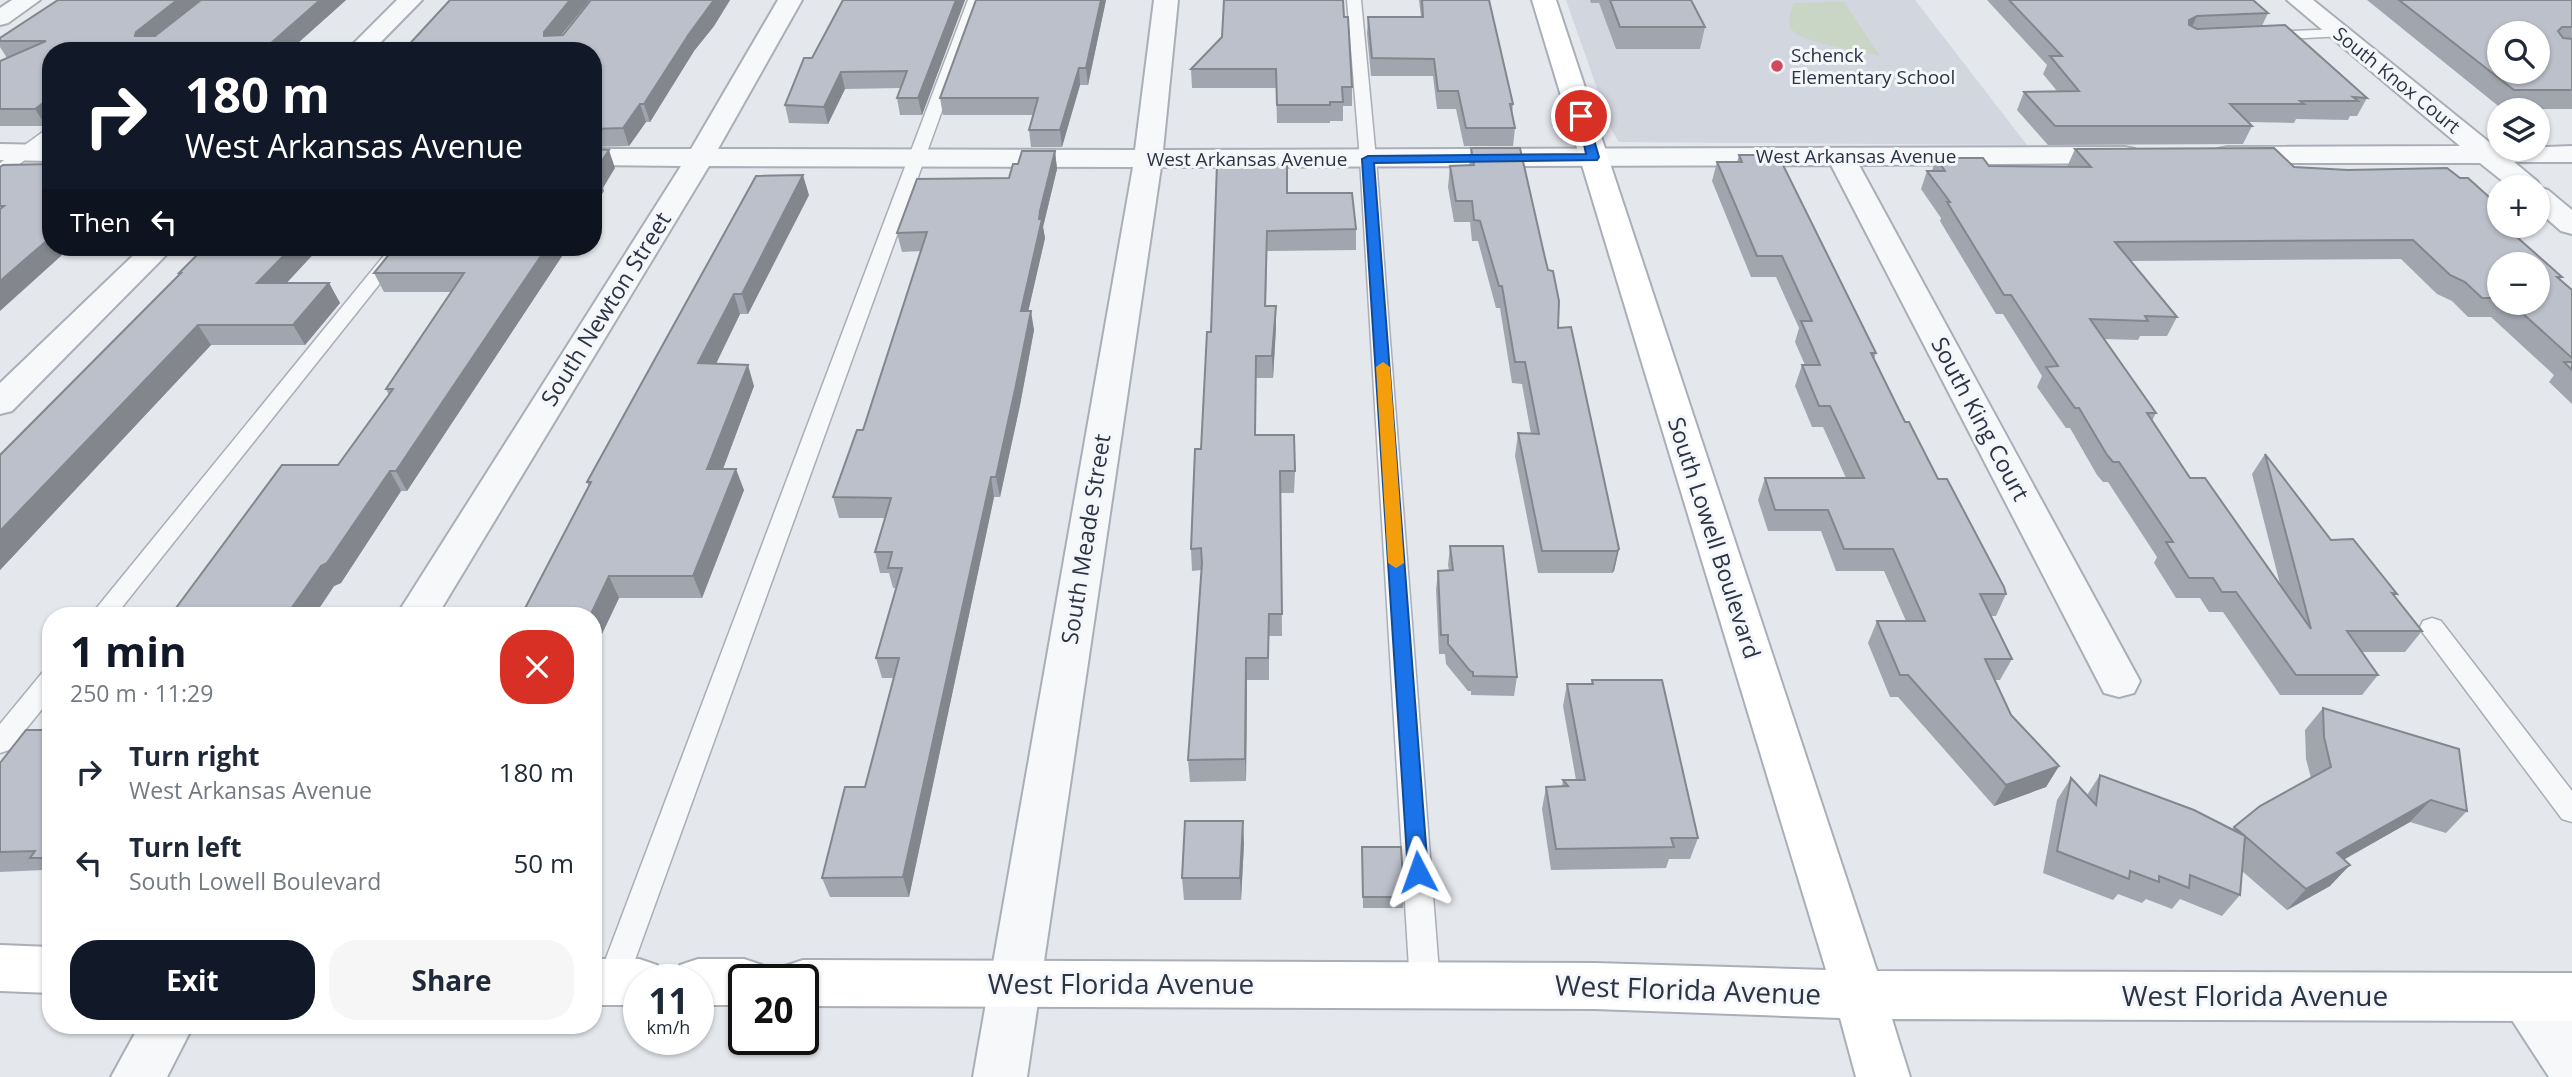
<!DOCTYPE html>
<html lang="en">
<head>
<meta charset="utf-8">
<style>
	body { margin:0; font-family:"Open Sans",sans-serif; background:#f6f6f7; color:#1f2937; height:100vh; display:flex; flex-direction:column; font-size:26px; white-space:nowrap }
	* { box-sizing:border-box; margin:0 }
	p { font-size:23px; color:#747a83 }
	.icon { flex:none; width:38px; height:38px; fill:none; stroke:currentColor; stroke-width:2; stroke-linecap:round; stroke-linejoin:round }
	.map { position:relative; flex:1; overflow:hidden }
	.details { position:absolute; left:42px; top:607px; width:560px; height:427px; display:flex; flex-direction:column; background:#fff; border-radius:28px; box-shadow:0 2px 5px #0004 }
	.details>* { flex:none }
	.hud { position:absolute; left:42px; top:42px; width:560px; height:214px; border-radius:28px; box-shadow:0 2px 5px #0004; background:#111827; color:#fff; overflow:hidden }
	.tools { position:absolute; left:2487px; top:21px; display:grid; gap:14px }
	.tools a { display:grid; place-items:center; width:63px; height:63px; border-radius:50%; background:#fff; box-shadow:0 2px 5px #0004; font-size:35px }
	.speed { position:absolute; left:623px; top:964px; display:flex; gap:14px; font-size:35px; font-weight:700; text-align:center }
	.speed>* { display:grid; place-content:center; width:91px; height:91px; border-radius:50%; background:#fff; box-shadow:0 2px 5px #0004; line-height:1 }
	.speed small { font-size:18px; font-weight:400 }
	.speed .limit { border:4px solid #111; border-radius:10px; background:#fff; color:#111 }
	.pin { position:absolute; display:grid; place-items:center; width:60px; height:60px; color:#fff; margin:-30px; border:4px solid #fff; border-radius:50%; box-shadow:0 2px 7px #0007 }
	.me { position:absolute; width:77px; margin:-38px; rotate:356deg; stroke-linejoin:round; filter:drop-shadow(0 0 5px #0008) }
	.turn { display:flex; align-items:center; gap:24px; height:147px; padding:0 28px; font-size:32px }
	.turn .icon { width:91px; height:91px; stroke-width:2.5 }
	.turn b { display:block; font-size:49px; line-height:60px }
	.then { display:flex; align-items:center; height:66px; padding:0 28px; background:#0003; gap:14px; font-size:26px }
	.round { display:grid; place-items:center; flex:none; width:74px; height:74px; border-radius:28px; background:#f6f6f7 }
	.overview { display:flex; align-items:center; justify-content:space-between; height:119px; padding:0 28px }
	h1 { font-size:42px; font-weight:700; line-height:52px; color:#111827 }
	.action { display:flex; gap:14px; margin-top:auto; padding:14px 28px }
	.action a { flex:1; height:80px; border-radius:28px; background:#111827; color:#fff; font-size:28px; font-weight:700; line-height:80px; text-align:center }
	.action a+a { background:#f6f6f7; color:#1f2937 }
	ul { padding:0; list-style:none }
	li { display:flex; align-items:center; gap:21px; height:91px; padding:0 28px }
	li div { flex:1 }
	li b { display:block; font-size:26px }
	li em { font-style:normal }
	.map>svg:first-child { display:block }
	.built { fill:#d2d6de }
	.green { fill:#c9d6c5 }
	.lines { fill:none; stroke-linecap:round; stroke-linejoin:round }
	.lane-casing { stroke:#a9aeb7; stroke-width:3 }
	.street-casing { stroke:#a9aeb7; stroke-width:4 }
	.secondary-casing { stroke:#a9aeb7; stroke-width:4 }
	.lane { fill:#f7f8fa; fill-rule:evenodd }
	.street { fill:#f7f8fa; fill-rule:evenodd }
	.secondary { fill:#fff; fill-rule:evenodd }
	.wall { fill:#a1a5ae; fill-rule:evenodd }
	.shaded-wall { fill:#83868d }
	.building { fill:#bbc0ca; stroke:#83868d; stroke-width:2; fill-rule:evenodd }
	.route { fill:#1a73e8; stroke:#114b97; stroke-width:2 }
	.slow { fill:#f59e0b }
	.poi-dot { fill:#d1495b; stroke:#f4f6f9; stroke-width:2.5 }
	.labels { text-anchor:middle; stroke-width:6; stroke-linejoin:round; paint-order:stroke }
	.far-poi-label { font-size:19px; fill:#2b3445; stroke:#f4f6f9; text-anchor:start }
	.far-street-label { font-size:19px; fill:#2b3445; stroke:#f4f6f9 }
	.street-label { font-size:23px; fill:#2b3445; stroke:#f4f6f9 }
	.near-street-label { font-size:28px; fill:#2b3445; stroke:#f4f6f9 }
</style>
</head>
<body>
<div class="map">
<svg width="2572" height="1077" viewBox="0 0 2572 1077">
	<rect width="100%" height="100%" fill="#e4e7ec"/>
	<path class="built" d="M1566,0H1915L2027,145L1619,142L1612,131Z"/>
	<path class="green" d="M1844,2L1880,56C1861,51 1803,44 1791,29C1786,22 1792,10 1794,3Z"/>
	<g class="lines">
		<g class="lane-casing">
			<path id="lane" d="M968,0H982L627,982L623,992L612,996L601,992L597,982Z
				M1347,0H1361L1376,159L1440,985L1436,995L1425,999L1414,995L1410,985L1360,159Z
				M2339,29L2344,30L2346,33L2344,36L2266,40L2259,36L2266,32Z
				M51,126V139L6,175L0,176V163Z
				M391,247H409L115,616H90Z
				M2432,618L2441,621L2572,791V822L2562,819L2423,633L2420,627L2423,621Z
				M51,670V698L9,750L0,753V724L42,673Z"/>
		</g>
		<g class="street-casing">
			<path id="street" d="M12,0H40L8,23L0,25V8Z
				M397,0H422L372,51H346Z
				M778,0H802L718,149L1135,150L1154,0H1178L1163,150L2125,147L2135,149L2139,155L2135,161L2125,163L1859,165L2140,681L2134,693L2119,697L2104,693L1831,165L1161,167L1027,1077H973L1133,167L709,166L437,616H396L681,166L593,165V149H691Z
				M2287,0H2313L2494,146H2499V149L2572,146V162H2514L2537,181L2541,188L2548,190L2572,210V234L2561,231L2538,211V187H2510L2480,163H2228L2218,161L2214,155L2218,149L2228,147L2460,146Z
				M0,144L51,145V161L0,160Z
				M142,247H174L12,411L0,414V383Z
				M2526,973L2544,980L2572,1020V1077H2549L2508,1014L2500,997L2508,980Z
				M139,1026H193L167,1077H111Z"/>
		</g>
		<g class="secondary-casing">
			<path id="secondary" d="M1532,0H1556L1877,971L2572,973V1021L1892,1019L1910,1077H1856L1840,1018L1595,1009L803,1006V980H779L785,966L803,960L1595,963L1826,970Z
				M0,945L51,947V993L0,991Z
				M593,959H639L657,965L664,980H639V1005H593Z
				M698,959H744L762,965L769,980H744V1005H698V980H673L680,965Z"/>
		</g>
		<use href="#lane" class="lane"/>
		<use href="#street" class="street"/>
		<use href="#secondary" class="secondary"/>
	</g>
	<path class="wall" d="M346,0L289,51H51L46,126H0V61L7,58L0,47V38Z
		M591,0H730L714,26L694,51L650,122H646L629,146L593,147V51L561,36L563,35Z
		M843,0H965L922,115H900L897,98L901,88L845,89L828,124L789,123L785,105L812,58Z
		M1106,0L1088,85H1080L1062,147H1031L1029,130L1033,115H943L940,98Z
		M1419,0H1489L1513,104L1512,114L1515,128L1513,146H1464L1456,109H1437L1433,76H1371L1367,34L1368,17H1421Z
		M1590,0H1691L1705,27L1700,49H1616L1599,3H1591Z
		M1987,0H2253L2268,13L2262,26L2367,98L2357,116H2350L2348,120L2296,119L2294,123L2249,122L2252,126L2243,144L2048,145L2017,110L2024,92L2057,91L2043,74L2047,65Z
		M2367,0H2572V109H2502Z
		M1344,17L1352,87V106H1343V121H1330V123H1277L1276,88H1192L1191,69Z
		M1471,148L1558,328L1619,549L1614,571L1612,573H1538L1515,456L1518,433L1531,434L1522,384L1512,383L1500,308H1496L1478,241H1472L1470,222H1454L1448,187L1450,166H1469Z
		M2075,149L2294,167L2526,230L2520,239L2562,277L2560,279L2572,290V404L2549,382L2554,375L2491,317H2468L2452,301L2437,294L2401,259L2131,261L2177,317L2167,336H2140L2138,340L2105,339L2156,413L2152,421L2190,478L2280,584L2252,474L2265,454L2331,540L2397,594L2394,596L2422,631L2405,652H2362L2378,675L2362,695H2280L2223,612H2209L2200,598H2176L2154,563L2157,557L2108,482H2103L2097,475L2070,428H2066L2037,387L2042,376L2003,314H1996L1940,221L1941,218L1921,189L1927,171H1932L1936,158L1989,166L2067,167ZM2499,264L2538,303H2499Z
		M1055,151L1057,169L1043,227L1045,238L1028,311L1034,330L1020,405L1000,497H994L909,897H830L822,878L865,787L894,678H882L876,658L896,588H893L889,573H880L875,552L885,518H839L833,497L863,430L921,251L902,252L897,233L1009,178L1018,164Z
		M1739,155L1876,353L1874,359L1905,422L2006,594L1996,616H1991L2012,659L2000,680H1995L2011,715L2059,766L2046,787L1994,806L1898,697H1890L1868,643L1877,621H1906L1884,571H1836L1821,531H1768L1758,500L1765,478H1846L1823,427H1812L1795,386L1802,365H1805L1795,342L1799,328L1776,277H1751L1712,181L1717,162H1737Z
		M1287,193L1356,229V250L1267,251L1266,306H1276V327L1273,378H1256V435L1295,471L1294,493H1281L1282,636H1269V680H1247L1246,781L1190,782L1188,760L1202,570L1192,571L1191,549L1201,449L1211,332Z
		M809,195L748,314H740L716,364L754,386L723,469L744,490L702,598H619L593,653V616L589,487L587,482Z
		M205,247H320L286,283H329L340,303L305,345H211L0,570V455L180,274L179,273Z
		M395,247H568L407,491H401L341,583L334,586L314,616H183L176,608L338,465L389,395L386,389L451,292H384L374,273Z
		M1450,546L1517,677L1514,696L1471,695V691H1468L1446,664L1445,654H1439L1436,590L1438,571L1449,570L1448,565Z
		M1592,680L1698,838L1690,859H1669L1666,868L1551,870L1542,809L1546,787L1562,786L1563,780H1576L1563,706L1567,684H1591Z
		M2323,708L2467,811L2446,833L2410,822L2344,859L2330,886L2287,910L2242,871L2240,895L2222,916L2180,899L2172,909L2146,899L2142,903L2118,894L2113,900L2043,873L2057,800L2071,778L2087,795L2100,775L2232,829L2234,827L2311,778L2306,759L2305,730Z
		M51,730V878L43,870L0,872V763Z
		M1244,843L1241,900H1184L1182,878Z
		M1362,847L1404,897L1403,908H1363Z"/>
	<path class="shaded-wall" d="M177,0H206L145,49L135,36L136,32Z
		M320,0H346L289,51H262Z
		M570,0H590L550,49L544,36V32Z
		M714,0H730L714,26L694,51L650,122L644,104L689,34Z
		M956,0H965L922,115L918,98Z
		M1101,0H1106L1088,85L1086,68Z
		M2197,16L2189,33V20Z
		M1079,68L1080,85L1062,147L1060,130Z
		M841,72L845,89L828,124L824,107Z
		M51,97V123L46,126L35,109Z
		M640,104L646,122L629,146L623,128Z
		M609,150L615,168L603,188L604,191L593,208L594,173Z
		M1055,151L1057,169L1043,227L1045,238L1024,330L1021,311L1040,211Z
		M803,175L809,195L748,314L742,294Z
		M51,237V247H71L0,311V281Z
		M292,247H320L269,302L257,283Z
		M547,247H568L407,491L396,471Z
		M329,283L340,303L305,345L293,325Z
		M734,294L740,314L706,384L698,363Z
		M1276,306V327L1273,378L1272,356Z
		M1031,311L1034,330L1020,405L1000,497L996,477Z
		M198,325L211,345L0,570V531Z
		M748,365L754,386L715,490L707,469Z
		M736,469L744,490L702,598L693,576Z
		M390,471L401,491L341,583L334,586L314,616H286L321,566Z
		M991,477L994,497L909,897L903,877Z
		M1619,549L1614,571L1612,573L1617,551Z
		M609,576L619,598L593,653V616H590Z
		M1246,658L1247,680L1246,781L1245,759Z
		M2059,766L2046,787L1994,806L2006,785Z
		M2431,800L2410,822L2317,875L2337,853Z
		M1243,821L1244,843L1241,900L1240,878Z
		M2350,865L2330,886L2287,910L2306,889Z"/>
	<path class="building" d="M58,0H177L136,32L135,36H155L201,0H320L262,51H51V97L35,109H0V61L46,41H0V38Z
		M450,0H570L544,32V36L563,35L591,0H714L689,34L644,104H640L623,128L593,129V108L597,102L593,103V99L600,91H593V51H403Z
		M843,0H956L918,98H897L907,71L841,72L824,107L785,105L804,58H812Z
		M976,0H1101L1086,68H1079L1060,130H1029L1038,98H940Z
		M1224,0H1343L1344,17H1348L1352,87H1342L1343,102H1330V105H1277L1276,69H1191L1222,37Z
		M1422,0H1489L1513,104H1510L1515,128H1466L1458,91H1438L1434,59L1372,58L1368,17H1423Z
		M1610,0H1691L1705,27H1620Z
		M2009,0H2253L2268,13L2197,16L2189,20V25L2197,29L2285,25L2367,98L2353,97L2358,101H2300L2304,104H2230L2252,126H2055L2024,92L2079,91L2050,56H2062Z
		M2399,0H2572V27H2562L2558,31L2563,38L2572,39V90H2514ZM2499,33H2538V72H2499Z
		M1471,148H1520L1545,258L1548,270L1553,271L1559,301L1558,328L1571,327L1619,549L1617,551H1542L1518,433L1539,434L1525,362H1515L1502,286H1499L1480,221L1474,220L1472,201H1456L1450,166L1474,165Z
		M2274,148L2294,167L2348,170L2447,168L2460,178H2468L2499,206V226H2521L2526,230L2510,231L2562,277H2557L2572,290V358L2511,303H2538V264H2499V298H2482L2465,282L2450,275L2413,240L2115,242L2177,317L2145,316L2148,321L2090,319L2156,413H2147L2190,478H2205L2311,629L2265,454L2331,540L2353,539L2397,594L2392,593L2422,631H2347L2378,675H2296L2236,592H2222L2213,578H2189L2166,542H2173L2119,462H2113L2107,455L2079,408H2075L2046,367L2058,366L2011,295H2004L1947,202H1950L1927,171H1945L1936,158H1983L1989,166L2091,167L2075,149Z
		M593,149L609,150L594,173H597L593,178Z
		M1022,151H1055L1040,211L1039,219H1042L1021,311H1031L1016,385L996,477H991L903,877L822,878L845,787H865L899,658H876L902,568H888L892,552H875L891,498L833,497L857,430H863L927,232L897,233L917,179L1009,178L1013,164H1018Z
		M1739,155H1778L1876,353H1871L1905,422H1909L1938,479H1947L2004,587L2006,594H1980L2012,659H1985L2011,715L2059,766L2006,785L1908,675H1900L1877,621H1925L1893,549H1844L1828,510H1775L1765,478H1864L1830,406H1819L1802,365H1820L1801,321H1812L1782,256H1757L1717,162H1742Z
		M51,164V237L0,281V209L4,206H0V167L3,165Z
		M1217,164H1287V193H1352L1356,229L1267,231L1265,306H1276L1272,356H1256L1255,435H1294L1295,471H1280L1282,614H1269L1268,658H1246L1245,759L1188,760L1202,563L1201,548L1191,549L1195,449H1201L1207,332H1211Z
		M803,175L742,294H734L698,363L748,365L707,469H736L693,576H609L590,616H521L591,482H587L756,176Z
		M205,247H292L257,283H329L293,325H198L0,531V455L181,273H179Z
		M395,247H547L396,471H390L327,563L321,566L286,616H214L220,608H176L282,465H338L393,389H386L464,273H374Z
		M2564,362H2572V370Z
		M1450,546H1503L1517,677L1473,676V672L1470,671L1448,644V635H1441L1438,571L1453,570Z
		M1592,680H1662L1698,838H1671L1674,847L1556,849L1546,787L1568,786L1563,780H1585L1567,684H1593Z
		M2323,708L2459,749L2467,811L2431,800L2337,853L2350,865L2306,889L2245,836L2240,895L2190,875L2189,888L2159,876V882L2130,871L2129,879L2057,851L2071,778L2096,805L2100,775L2194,810L2245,836L2234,827L2260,806L2331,767L2324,737Z
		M26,730H51V858H30L35,851L0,852V763Z
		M1185,821H1243L1240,878H1182Z
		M1362,847H1401L1404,897H1363Z"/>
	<path class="route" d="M1578,114L1587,116L1599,157L1597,160L1374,163L1428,872L1425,878L1418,880L1411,878L1408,872L1362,159L1368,156L1586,154Z"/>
	<path class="slow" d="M1383,362L1390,367L1404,563L1396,568L1388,563L1376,367Z"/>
	<circle class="poi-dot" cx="1777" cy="66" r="7"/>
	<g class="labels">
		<g class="far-poi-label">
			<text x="1791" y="62">Schenck<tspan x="1791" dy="22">Elementary School</tspan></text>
		</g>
		<g class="far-street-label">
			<text transform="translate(2397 80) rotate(39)" y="7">South Knox Court</text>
			<text x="1856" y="163">West Arkansas Avenue</text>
			<text x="1247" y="166">West Arkansas Avenue</text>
		</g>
		<g class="street-label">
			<text transform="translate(606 309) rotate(-58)" y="8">South Newton Street</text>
			<text transform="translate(1980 419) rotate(62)" y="8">South King Court</text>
			<text transform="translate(1714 538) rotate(72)" y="8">South Lowell Boulevard</text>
			<text transform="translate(1086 539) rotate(-81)" y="8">South Meade Street</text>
		</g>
		<g class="near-street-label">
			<text x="1121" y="994">West Florida Avenue</text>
			<text transform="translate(1688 990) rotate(2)" y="10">West Florida Avenue</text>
			<text x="2255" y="1006">West Florida Avenue</text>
		</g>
	</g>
</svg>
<div class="tools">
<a><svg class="icon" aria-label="search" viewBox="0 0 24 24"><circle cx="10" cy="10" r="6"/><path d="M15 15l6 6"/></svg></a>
<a><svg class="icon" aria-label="layers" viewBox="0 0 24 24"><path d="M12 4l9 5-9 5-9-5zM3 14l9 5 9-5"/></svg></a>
<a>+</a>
<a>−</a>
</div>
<div class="speed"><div>11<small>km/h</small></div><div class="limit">20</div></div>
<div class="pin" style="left:1581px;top:116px;background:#d93025"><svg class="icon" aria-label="arrive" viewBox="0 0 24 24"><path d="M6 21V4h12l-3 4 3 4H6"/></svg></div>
<svg class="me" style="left:1418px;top:872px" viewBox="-20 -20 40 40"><path d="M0-17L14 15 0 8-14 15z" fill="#1a73e8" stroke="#fff" stroke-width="4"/></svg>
<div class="hud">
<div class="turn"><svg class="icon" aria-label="right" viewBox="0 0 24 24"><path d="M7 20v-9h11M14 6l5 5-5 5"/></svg><div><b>180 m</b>West Arkansas Avenue</div></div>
<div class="then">Then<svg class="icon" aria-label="left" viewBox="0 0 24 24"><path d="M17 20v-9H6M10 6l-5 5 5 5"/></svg></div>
</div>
<section class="details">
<div class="overview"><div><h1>1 min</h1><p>250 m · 11:29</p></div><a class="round" style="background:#d93025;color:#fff"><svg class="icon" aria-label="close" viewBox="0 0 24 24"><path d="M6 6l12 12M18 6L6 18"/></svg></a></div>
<ul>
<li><svg class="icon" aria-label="right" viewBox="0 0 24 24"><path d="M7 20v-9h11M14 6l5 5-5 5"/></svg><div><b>Turn right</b><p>West Arkansas Avenue</p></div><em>180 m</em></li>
<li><svg class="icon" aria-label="left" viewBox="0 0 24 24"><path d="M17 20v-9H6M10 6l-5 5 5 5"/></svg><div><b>Turn left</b><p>South Lowell Boulevard</p></div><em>50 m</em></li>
</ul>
<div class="action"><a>Exit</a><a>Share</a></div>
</section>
</div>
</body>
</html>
